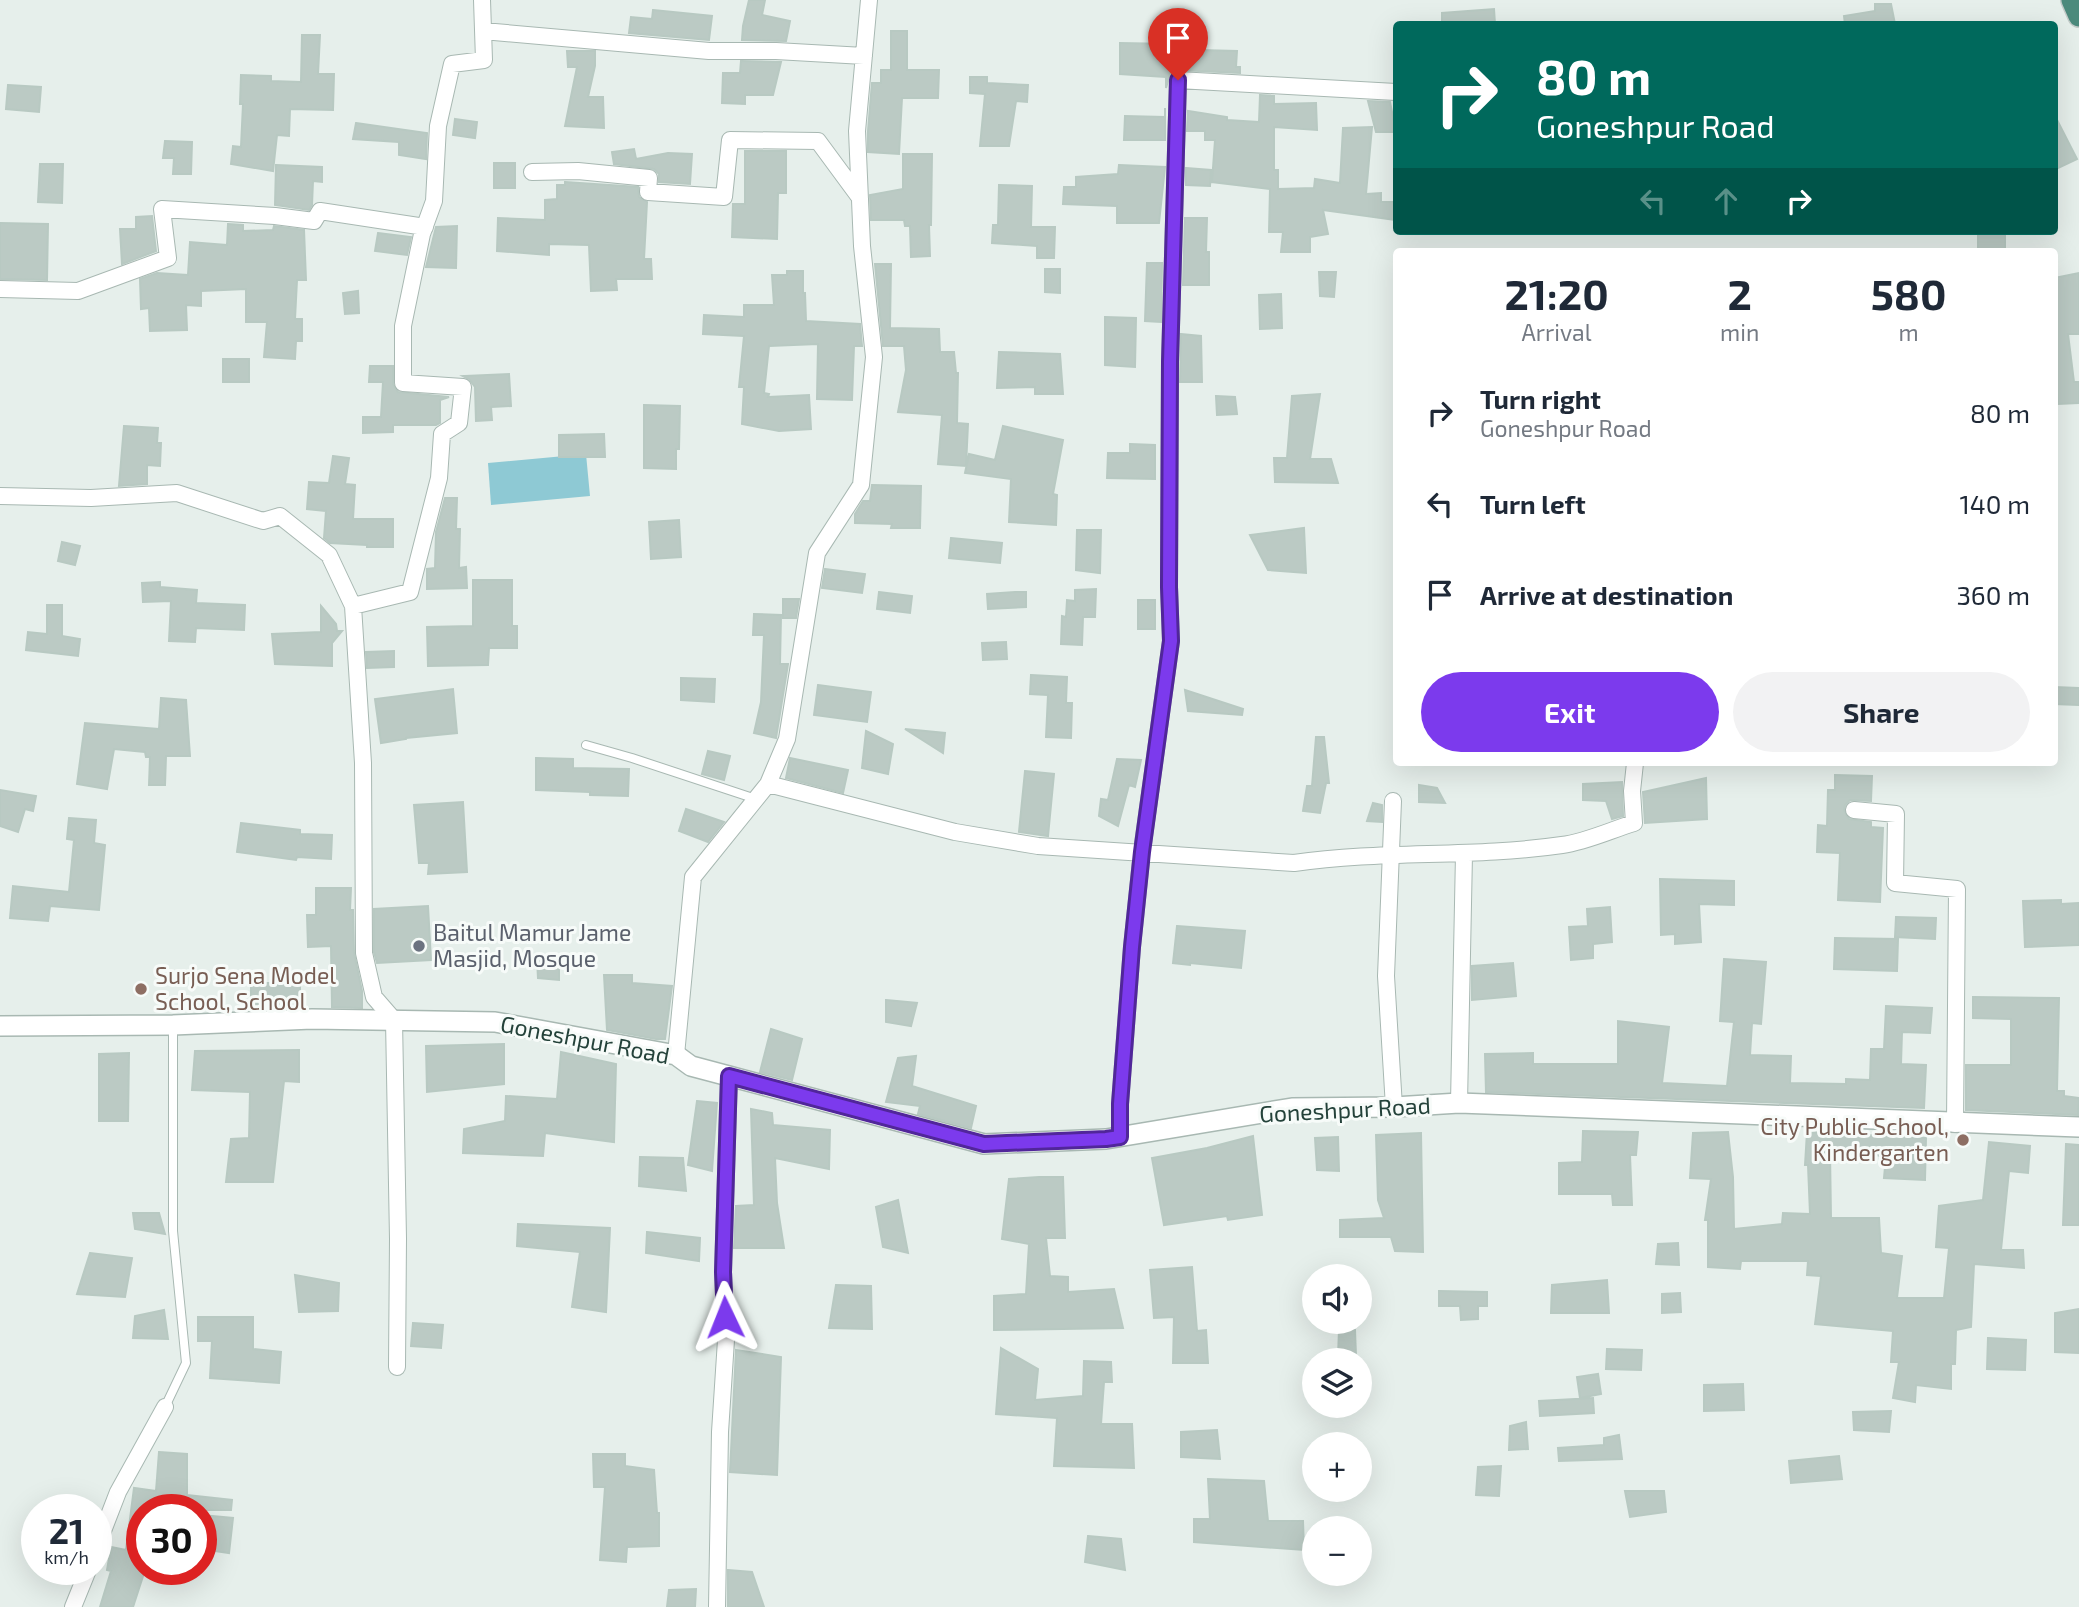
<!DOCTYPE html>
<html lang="en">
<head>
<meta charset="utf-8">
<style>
	body { margin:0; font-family:"Exo 2",sans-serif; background:#f2f2f3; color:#1f2937; height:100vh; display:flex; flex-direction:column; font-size:26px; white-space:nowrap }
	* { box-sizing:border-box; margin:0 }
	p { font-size:23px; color:#747a83 }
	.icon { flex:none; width:38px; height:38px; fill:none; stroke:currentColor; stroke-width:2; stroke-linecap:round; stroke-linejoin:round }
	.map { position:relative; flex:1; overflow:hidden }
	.sheet { position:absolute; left:1393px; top:248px; width:665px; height:518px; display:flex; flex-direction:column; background:#fff; border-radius:7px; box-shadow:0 7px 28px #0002 }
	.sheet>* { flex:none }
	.banner { position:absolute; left:1393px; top:21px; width:665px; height:214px; border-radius:7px; box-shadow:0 7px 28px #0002; background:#00695c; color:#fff; overflow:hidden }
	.controls { position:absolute; left:1302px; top:1264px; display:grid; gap:14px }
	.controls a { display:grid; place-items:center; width:70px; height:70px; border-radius:50%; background:#fff; box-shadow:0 7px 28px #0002; font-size:35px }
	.speed { position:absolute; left:21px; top:1494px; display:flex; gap:14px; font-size:35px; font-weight:700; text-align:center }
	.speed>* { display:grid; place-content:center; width:91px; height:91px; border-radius:50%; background:#fff; box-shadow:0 7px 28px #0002; line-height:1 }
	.speed small { font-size:18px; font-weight:400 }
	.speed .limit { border:10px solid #d22; background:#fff; color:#111 }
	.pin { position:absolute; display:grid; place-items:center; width:60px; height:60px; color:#fff; margin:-72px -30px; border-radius:50% 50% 50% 0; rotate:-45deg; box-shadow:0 0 7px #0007 }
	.pin .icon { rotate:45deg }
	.me { position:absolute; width:77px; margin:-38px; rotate:358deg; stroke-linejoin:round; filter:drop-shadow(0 0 5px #0008) }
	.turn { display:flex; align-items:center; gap:24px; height:147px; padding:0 28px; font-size:32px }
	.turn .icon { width:91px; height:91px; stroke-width:2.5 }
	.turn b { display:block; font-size:49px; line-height:60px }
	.lanes { display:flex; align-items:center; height:66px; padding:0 28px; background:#0003; justify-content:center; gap:35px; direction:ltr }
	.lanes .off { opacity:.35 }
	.eta { display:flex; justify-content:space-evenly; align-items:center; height:119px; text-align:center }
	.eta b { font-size:42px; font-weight:700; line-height:49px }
	.cta { display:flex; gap:14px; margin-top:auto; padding:14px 28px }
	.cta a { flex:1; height:80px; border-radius:42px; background:#7c3aed; color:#fff; font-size:28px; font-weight:700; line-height:80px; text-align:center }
	.cta a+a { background:#f2f2f3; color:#1f2937 }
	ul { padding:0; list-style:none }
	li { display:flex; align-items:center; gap:21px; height:91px; padding:0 28px }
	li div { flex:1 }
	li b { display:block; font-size:26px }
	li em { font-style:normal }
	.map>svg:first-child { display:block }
	.water { fill:#8ec9d4 }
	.building { fill:#bbcac4; stroke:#b8c9c2; stroke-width:2 }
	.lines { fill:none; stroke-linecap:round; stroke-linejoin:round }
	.service-casing { stroke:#a8b8b2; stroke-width:10 }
	.minor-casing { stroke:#a8b8b2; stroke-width:18 }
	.tertiary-casing { stroke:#a8b8b2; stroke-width:22 }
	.trunk-casing { stroke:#c2cac8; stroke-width:24 }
	.service { stroke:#fff; stroke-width:8 }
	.minor { stroke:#fff; stroke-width:16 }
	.tertiary { stroke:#fff; stroke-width:19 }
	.trunk { stroke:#4c8a7c; stroke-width:21 }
	.route-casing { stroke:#51269a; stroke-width:18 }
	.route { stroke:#7c3aed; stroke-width:12 }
	.worship-dot { fill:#6b7280; stroke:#f7fbf9; stroke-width:2.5 }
	.education-dot { fill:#8d6e63; stroke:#f7fbf9; stroke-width:2.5 }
	.labels { text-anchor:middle; stroke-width:6; stroke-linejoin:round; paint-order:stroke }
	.worship-label { font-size:23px; fill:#5b616d; stroke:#f7fbf9; text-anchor:start }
	.education-label { font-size:23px; fill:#785e54; stroke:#f7fbf9; text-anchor:start }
	.street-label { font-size:23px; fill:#24423a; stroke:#f7fbf9 }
</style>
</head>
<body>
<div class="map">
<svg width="2079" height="1607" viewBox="0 0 2079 1607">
	<rect width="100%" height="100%" fill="#e6efeb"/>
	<path class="water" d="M586,454L590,496L491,505L488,463Z"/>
	<path class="building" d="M749,0H765L762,15L790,21L786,41L742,40L743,26Z
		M1875,4H1891L1895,24H1845L1844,16L1875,11Z
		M1494,9L1495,24H1442V13Z
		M653,10L712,16L709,40L629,33L631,17L652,19Z
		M891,31H907V70H939L938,98H902L899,154L868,152V131L872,83H881V70H891Z
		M302,35H320L318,74H334L333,110L290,109L289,136L277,135L273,171L231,164L233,146L241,147L243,104H240L241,75L271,76V81L301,82Z
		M1173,40H1198V50L1237,51L1236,67H1240V73L1178,70L1170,74L1166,88V77L1120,74V43L1173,44Z
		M567,51H595V66L588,97H603L604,128L565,126L577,67H568Z
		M741,61L781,62L773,95H745V104L722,103L723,73H740Z
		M970,77H987V83L1028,85L1027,102L1016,101L1009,146H980L985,94L970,93Z
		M8,85L41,87L39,112L6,109Z
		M1260,95L1274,96V104L1316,103L1317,130L1274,127V170H1278V189L1314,188L1315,179L1340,183L1343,128L1372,127L1366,194L1381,193V202H1396V220L1323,210L1328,234L1310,237V252H1281L1283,232H1269L1270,189L1212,182L1215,140H1205V131H1187L1188,111L1227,117V120L1259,122Z
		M1368,101L1390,102L1396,132H1376Z
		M1165,108V140H1124L1125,116L1165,117Z
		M2054,114L2077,159L2054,170Z
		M455,119L477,122L475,138L453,135Z
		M356,123L427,133L426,159L399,155V142L353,139Z
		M165,141L192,142L191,174H173L174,158H163Z
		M634,149L636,159L668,153L692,154L690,184L659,182V174L654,169L614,164L612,152Z
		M745,151H786V193H778L777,239L732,237L733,204H745Z
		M903,154H932L931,225H929L930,256L911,257L910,226H905L904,220H871L870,195L903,189Z
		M494,163H515V188H494Z
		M40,164H63L62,203L38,202Z
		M276,165L322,167V182L313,181L312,205L309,210L275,205Z
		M1119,165L1165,167L1159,223H1117V206L1063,204L1064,187H1076V177L1118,174Z
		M1186,168L1211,170L1210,186L1186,185Z
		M565,182L638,187L639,197L647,202L644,259H651L652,279H616L617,290L591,291L589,245L549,244V255L497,251L498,218L545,220V200L557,199V185H565Z
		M999,185L1032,186L1031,227H1055L1054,258H1037V246L992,243L993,225H998Z
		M152,216L156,251L122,264L120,229H136V217Z
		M1185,218H1207L1206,252H1209V285H1183Z
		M0,223L48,224L47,280L0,279Z
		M228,224L243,225V231L273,230L274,226L304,230L306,280H297L295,319H302V341H296L295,359L264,357L267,322H246V289L201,291V306L186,305L187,330L150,331L149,308L141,309L140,279L157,273L188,275L190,242L227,245Z
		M457,226L456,268L426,267L436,227Z
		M1978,231H2005V252H1978Z
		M378,233L411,237L407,255L375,251Z
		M1147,263H1162L1161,322L1145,321Z
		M875,264H891L890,328L939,329L940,352H954L956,373H958L957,423L968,424L966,466L938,464L942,415L898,412L906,370L904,346H883Z
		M1045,269H1060V293L1045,292Z
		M787,271H803V293H805L806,321L860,324L862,346H854L852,400L817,399L818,344L769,346L764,393L769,394L768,397L809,395L811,429L779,431L742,424L744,387H739L744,336L703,334L704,315L744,317V305H774L772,275H787Z
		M1319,272H1336L1334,297L1320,296Z
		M2079,273V334H2068L2074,382H2079V403L2058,404L2056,368H2054V278Z
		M358,291L359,313L345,314L343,293Z
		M1281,294L1282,328L1260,329L1259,295Z
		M1105,317L1136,318L1135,367L1105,365Z
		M1181,334L1201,336L1202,382H1180Z
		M999,352L1060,354L1063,394H1035V387L997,388Z
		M223,359H249V382H223Z
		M370,366H393V384L398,392L449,397L440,400V423L436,425H393V432L363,433V417H381L383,382H369Z
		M509,374L511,406L491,407L492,420L476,421L475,387L469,379L463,376Z
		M1320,394L1310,459H1331L1338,483L1275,482L1274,458H1287L1292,396Z
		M1216,396L1235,397L1237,414L1217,415Z
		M644,405L680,406L679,449H676V469L644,468Z
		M124,426L158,428L157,443H161L160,466L147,465V484L119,486Z
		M1003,426L1063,440L1053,494L1057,495L1056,525L1009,522L1011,479L965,473L969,454L995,460Z
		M604,434L605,457H559V435Z
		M1130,444L1155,445V479L1107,478L1108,453H1130Z
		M333,456L349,458L345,484L355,485L353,519H393V547H367V545L330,543L324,538L326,511L307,509L309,482L329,483Z
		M872,485L921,486L920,528H891L892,524L855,523V514L863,501H870Z
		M445,498H457L456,529H460L459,568L466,567L467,588L427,589V569L435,568L436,532Z
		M679,520L681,557L651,559L649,522Z
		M1304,528L1306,573L1268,570L1250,535Z
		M1077,530H1101L1100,573L1076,570Z
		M951,538L1002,543L1000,563L949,558Z
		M62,542L80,546L75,565L58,561Z
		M825,569L865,574L862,593L822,588Z
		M473,580H512V626H517V648H489L488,665L428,666L427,627L473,626Z
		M160,582V587L197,590L196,603L245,605L244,630L196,628L195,642L169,641L171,601L143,602L142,583Z
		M1096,589L1095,617H1083L1082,645L1061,644L1062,616L1066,617L1067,600L1075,601V590Z
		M879,592L912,596L910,613L877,609Z
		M1015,592H1026V607L988,609L987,594Z
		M783,599H799L796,618H783Z
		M1138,600H1155V629H1138Z
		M47,605H62V636L80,639L78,656L26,650L28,632L47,634Z
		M321,606L336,624L337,631H342L332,643V666L275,664L272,634L321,632Z
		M754,614L781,615L780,664H788L776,738L754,733L761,702L764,635H753Z
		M1006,642L1007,659L983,660L982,643Z
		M394,651V667L367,668L366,652Z
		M1031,675L1067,677L1066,703H1072L1071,738L1046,737L1048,695L1030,694Z
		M681,678L715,679L714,702L681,700Z
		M818,685L871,692L867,722L814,715Z
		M2054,687L2079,688V705L2054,704Z
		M453,689L457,733L406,738V739L381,743L375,699Z
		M1185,690L1243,709L1242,715L1188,711Z
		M161,698L186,700L190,756H166L165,785H149L150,757H146L145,752L114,749L107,789L77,784L85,723L159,729Z
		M905,729L945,733L943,753Z
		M866,731L893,744L888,774L862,768Z
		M1316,737H1324L1329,783H1326L1320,813L1303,811L1307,786H1312Z
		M708,751L730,756L724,780L702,774Z
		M536,758L573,759V768L629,769L628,796L590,795V792L536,790Z
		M790,758L848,770L843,793L786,778Z
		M1117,759L1141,760L1135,787L1129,785L1118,826L1099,816L1101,799L1108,800Z
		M1025,771L1054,774L1048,836L1019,832Z
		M1835,775L1872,776L1871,801L1850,800L1845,805L1844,810L1849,819L1871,822V827L1883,828L1880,902L1838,900L1840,853L1817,852L1818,825L1827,826L1828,790H1835Z
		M1706,778L1707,819L1645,823L1643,792Z
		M1622,782L1623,816L1612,819L1606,801L1583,800V784Z
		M1419,785L1437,788L1445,803L1419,802Z
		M0,790L36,796L33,811L25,809L18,832L0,826Z
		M463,802L467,872L428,874L429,863H419L414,805Z
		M1373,803L1382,805V822L1367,821Z
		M686,809L724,822L708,842L679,831Z
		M69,818L96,820L94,843L105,845L99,910L50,906L48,921L10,918L13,886L69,892L74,840L67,839Z
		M241,823L300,830V834L332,835L331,859L297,857L296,860L237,852Z
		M1660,879L1734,881V905L1699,904L1701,942L1675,944V934L1661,935Z
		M316,888H351L350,910H353L354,953L362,991V1008L332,1007L331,946L308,947L307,915H316Z
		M2061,900V904L2079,903V945L2025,947L2023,901Z
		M428,906L431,960L377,963L374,952V909Z
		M1610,907L1612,942L1593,944V958L1571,960L1569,927L1588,926L1587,909Z
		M1896,917L1936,918L1935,939L1895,937Z
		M1177,926L1245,931L1241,968L1190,963V965L1173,963Z
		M1835,938L1898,939L1897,971L1834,969Z
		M537,959L559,961V980L538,978Z
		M1724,959L1766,962L1761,1024L1752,1023L1750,1055L1791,1056L1790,1083L1846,1084V1079L1870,1080L1871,1049H1884L1886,1006L1932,1008L1930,1033L1902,1032L1901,1064L1926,1065L1924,1108L1486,1092L1485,1054L1533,1053V1064H1618V1021L1669,1027L1662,1083L1727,1086L1734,1022L1720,1021Z
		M1513,963L1516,996L1472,1000V966Z
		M604,975H632V983L672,986L665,1039H656L607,1030Z
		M251,983H300V1007L251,1009Z
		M1973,997L2059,998L2057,1091H2064V1096L2079,1098L2078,1115L1966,1110V1065H2011V1019L1973,1018Z
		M886,1000L917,1003L911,1026L886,1022Z
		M771,1029L802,1039L792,1080L760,1072Z
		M504,1044V1084L427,1092L426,1046Z
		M299,1050V1082L284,1081L273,1182H226L231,1139L249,1138L250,1092L192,1090L195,1051Z
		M561,1052L616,1064L614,1142L545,1133L543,1156L463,1153L464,1129L505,1121L506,1096L557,1099Z
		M129,1053L128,1121H99V1054Z
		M916,1056L912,1086L976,1106L971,1128L918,1114L920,1106L886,1102L898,1058Z
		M697,1101L717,1103L712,1171L688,1165Z
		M751,1109L772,1113L773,1125L830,1130L829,1169L775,1158L777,1203L784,1248H734L736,1206L754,1205Z
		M1583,1131L1638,1132L1636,1155H1630L1632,1205H1613L1612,1194H1559V1163L1582,1162Z
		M1728,1132L1733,1177L1734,1229L1782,1224L1783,1213L1810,1214L1808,1165H1805L1807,1132L1926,1138L1925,1180L1884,1178L1886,1156L1830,1152L1831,1218H1879L1881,1253L1902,1256L1897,1298H1944L1949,1248L1936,1247L1939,1206L1983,1200L1989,1142L2030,1146L2028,1173L2009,1171L2001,1250H2023L2024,1268L1974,1264L1971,1327L1956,1330L1955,1364H1951V1389L1916,1385L1915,1402L1893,1398L1899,1362H1891L1893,1331L1815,1324L1821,1276L1807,1275L1808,1261H1741L1740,1269L1708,1267V1220H1705L1711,1179L1690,1178L1693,1133Z
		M1421,1133L1423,1252L1395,1251L1391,1237H1340V1220L1384,1218L1378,1200L1376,1135Z
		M1253,1136L1262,1215L1228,1220L1227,1216L1164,1225L1152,1158L1207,1148Z
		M1338,1137L1339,1171L1317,1170L1315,1138Z
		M2066,1144L2079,1145V1225H2063Z
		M640,1157L683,1158L686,1191L639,1186Z
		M1039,1177H1063L1065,1238H1046L1050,1276L1068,1277V1292L1114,1289L1123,1328L994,1330V1296L1026,1294L1029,1244L1002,1239L1009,1179Z
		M898,1200L908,1253L883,1247L876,1207Z
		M133,1213H159L165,1234L135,1229Z
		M518,1224L610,1228L606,1312L572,1307L580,1252L517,1246Z
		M647,1232L700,1238L699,1261L646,1253Z
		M1678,1243L1679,1265L1656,1264L1658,1244Z
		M90,1253L132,1258L125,1297L77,1294Z
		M1192,1267L1197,1331L1206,1330L1208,1363H1173L1174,1317L1154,1318L1150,1270Z
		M295,1275L339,1283L338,1311L299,1312Z
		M1607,1280L1609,1313H1551L1552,1285Z
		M836,1285L871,1286L872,1329L829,1328Z
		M1439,1291L1487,1292V1306H1478V1319L1461,1320L1460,1306H1439Z
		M1680,1293L1681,1312L1662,1313V1294Z
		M2079,1309V1353L2055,1352V1313Z
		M164,1310L168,1339L133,1338L135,1316Z
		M198,1317H253V1349L281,1352L279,1383L210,1378L212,1341H198Z
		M413,1323L443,1325L441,1348L411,1346Z
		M1339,1330H1355L1356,1356H1338Z
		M1988,1338L2026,1340L2025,1370L1987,1369Z
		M1001,1348L1038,1369L1035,1400L1083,1396L1084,1361L1111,1362L1112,1382H1104L1101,1424H1132L1134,1468L1054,1466L1057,1418L996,1414Z
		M1607,1349L1642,1350L1641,1370L1606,1369Z
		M736,1350L781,1357L777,1475L730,1472Z
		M1598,1374L1601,1394L1580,1398L1577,1377Z
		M1743,1384L1744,1410L1704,1411V1385Z
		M1593,1398L1594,1413L1540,1416L1539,1401Z
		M1891,1411L1889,1432L1854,1430L1853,1412Z
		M1526,1422L1528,1449L1509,1450L1510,1426Z
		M1217,1430L1220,1459L1181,1457V1432Z
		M1619,1435L1622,1459L1559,1461L1558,1448L1604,1445V1438Z
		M159,1452L187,1454V1495L232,1500L231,1510H142V1570H145L133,1607H100L111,1571L107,1570L111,1547L126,1550L134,1488L156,1491Z
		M593,1454H625V1466L654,1470L657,1513H659V1546L627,1547L626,1562L600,1560L605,1487H594Z
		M1839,1456L1842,1479L1791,1483L1789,1461Z
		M1501,1466L1499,1496L1476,1495L1478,1467Z
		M1208,1479L1264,1481L1268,1521H1303L1304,1550L1194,1542V1519H1210Z
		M1625,1491H1664L1666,1512L1630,1517Z
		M201,1515L233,1518L229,1553L201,1549Z
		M1088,1536L1121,1539L1125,1570L1085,1562Z
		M728,1570L752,1572L764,1607H728Z
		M696,1589L695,1607H667L669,1590Z"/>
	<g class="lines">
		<g class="service-casing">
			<path id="service" d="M586,745L632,758L756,799
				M165,1407L186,1363L173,1231V1025"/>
		</g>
		<g class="minor-casing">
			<path id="minor" d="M483,31L709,51H776L864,56
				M532,172L578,171L649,178L648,192L724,197L730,140L818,141L860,198
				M0,289L78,291L168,258L162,209L275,216L314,221L320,211L425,227
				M0,496L91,498L177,493L263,521L280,516L329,555L353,606
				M768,784L955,832L1038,846L1294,863C1383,850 1473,858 1562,845C1586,842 1611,830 1634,823L1632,791L1635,763
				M1393,801L1386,976L1394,1107
				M1854,810L1896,814L1895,883L1957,889L1955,1124
				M676,1055L693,877L768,784L787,739L817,553L861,485L874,357L862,246L857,131L869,0
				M1459,1103L1464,854
				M1120,1137V1104L1132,947L1142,851L1171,641L1169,587L1170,362L1178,80L1396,92
				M397,1367L398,1239L394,1020L374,997L364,953L363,763L353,606L410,592L439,478L442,434L459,423L463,387L403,383V326L422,234L434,201L438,126L452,64L484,60L482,0
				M96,1549L118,1492L165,1407
				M73,1607L88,1570
				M717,1607L720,1432L726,1340L723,1272L729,1076"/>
		</g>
		<g class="tertiary-casing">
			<path id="tertiary" d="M0,1026L173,1025L312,1019L495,1022L676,1055L691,1066L984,1144L1106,1139L1292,1108L1394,1107L1459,1103L2079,1127"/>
		</g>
		<g class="trunk-casing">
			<path id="trunk" d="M2072,0L2079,16"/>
		</g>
		<use href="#service" class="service"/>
		<use href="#minor" class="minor"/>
		<use href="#tertiary" class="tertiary"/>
		<use href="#trunk" class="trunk"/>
	</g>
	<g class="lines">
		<g class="route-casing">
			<path id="route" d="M725,1317L723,1272L729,1076L984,1144L1106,1139L1120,1137V1104L1132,947L1142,852L1171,641L1169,587L1170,362L1178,80"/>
		</g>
		<use href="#route" class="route"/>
	</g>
	<circle class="worship-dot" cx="419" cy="946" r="7"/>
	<g class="education-dot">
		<circle cx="141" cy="989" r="7"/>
		<circle cx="1963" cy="1140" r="7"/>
	</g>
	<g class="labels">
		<g class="worship-label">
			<text x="433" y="941">Baitul Mamur Jame<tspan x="433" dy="26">Masjid, Mosque</tspan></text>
		</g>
		<g class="education-label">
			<text x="155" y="984">Surjo Sena Model<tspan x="155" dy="26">School, School</tspan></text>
			<text x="1949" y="1135" text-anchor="end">City Public School,<tspan x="1949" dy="26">Kindergarten</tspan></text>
		</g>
		<g class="street-label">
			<text transform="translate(585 1040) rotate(11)" y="8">Goneshpur Road</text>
			<text transform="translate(1345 1110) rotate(-3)" y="8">Goneshpur Road</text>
		</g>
	</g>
</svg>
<div class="controls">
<a><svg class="icon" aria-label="sound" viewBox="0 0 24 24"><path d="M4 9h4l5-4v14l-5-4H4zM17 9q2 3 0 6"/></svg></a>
<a><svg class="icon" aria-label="layers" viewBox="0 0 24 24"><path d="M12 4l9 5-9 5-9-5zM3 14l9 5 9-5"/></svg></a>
<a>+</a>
<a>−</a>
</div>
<div class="speed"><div>21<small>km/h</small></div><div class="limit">30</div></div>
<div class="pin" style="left:1178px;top:80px;background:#d93025"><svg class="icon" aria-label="arrive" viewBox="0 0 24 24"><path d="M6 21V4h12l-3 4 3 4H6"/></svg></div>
<svg class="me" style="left:725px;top:1317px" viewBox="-20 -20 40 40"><path d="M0-17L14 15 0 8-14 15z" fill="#7c3aed" stroke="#fff" stroke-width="4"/></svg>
<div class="banner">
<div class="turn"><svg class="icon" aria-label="right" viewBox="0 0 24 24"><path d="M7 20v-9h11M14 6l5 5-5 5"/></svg><div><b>80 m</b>Goneshpur Road</div></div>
<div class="lanes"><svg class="icon off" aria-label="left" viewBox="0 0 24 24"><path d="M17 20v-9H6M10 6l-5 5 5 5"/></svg><svg class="icon off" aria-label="ahead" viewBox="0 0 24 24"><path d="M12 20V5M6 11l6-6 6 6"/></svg><svg class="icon" aria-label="right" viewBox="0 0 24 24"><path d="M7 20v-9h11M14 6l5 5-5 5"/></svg></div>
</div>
<section class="sheet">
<div class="eta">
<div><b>21:20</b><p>Arrival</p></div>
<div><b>2</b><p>min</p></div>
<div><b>580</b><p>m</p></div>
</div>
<ul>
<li><svg class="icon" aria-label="right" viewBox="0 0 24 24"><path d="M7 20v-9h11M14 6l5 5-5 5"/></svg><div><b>Turn right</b><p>Goneshpur Road</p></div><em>80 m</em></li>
<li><svg class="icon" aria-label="left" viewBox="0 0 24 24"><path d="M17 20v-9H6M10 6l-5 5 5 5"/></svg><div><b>Turn left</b></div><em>140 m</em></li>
<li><svg class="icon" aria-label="arrive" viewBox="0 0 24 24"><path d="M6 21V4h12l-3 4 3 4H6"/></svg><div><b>Arrive at destination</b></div><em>360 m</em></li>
</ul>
<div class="cta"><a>Exit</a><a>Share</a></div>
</section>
</div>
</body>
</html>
